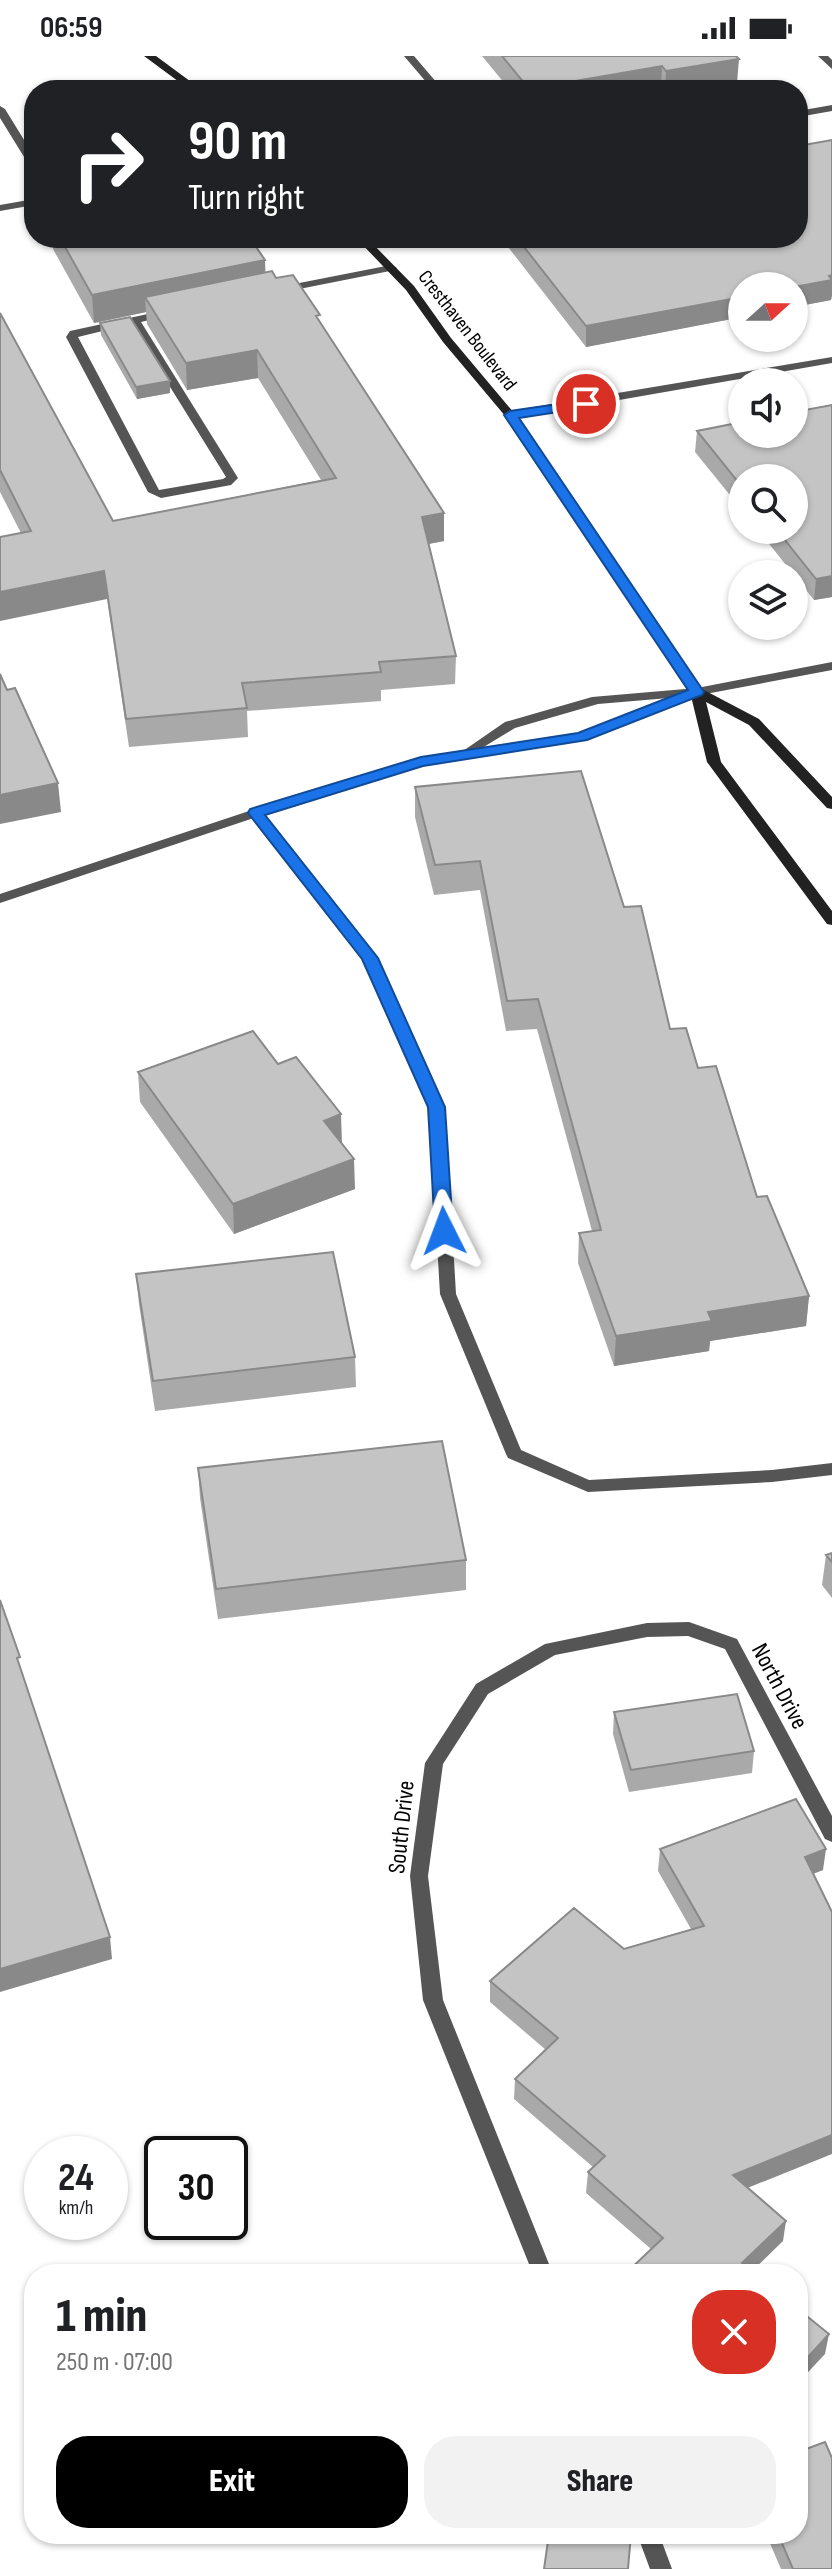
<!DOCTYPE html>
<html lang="en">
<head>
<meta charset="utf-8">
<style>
	body { margin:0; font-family:"Sofia Sans Condensed",sans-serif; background:#f2f2f2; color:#202124; height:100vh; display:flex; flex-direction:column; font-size:30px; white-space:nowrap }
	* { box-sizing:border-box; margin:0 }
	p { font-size:26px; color:#757577 }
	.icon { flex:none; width:44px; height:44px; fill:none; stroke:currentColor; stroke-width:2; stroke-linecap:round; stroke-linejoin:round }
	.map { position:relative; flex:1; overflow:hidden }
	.details { position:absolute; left:24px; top:2208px; width:784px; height:280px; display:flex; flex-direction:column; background:#fff; border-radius:32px; box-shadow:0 2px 6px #0004 }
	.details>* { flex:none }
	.banner { position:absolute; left:24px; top:24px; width:784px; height:168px; border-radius:32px; box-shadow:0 2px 6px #0004; background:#202124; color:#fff; overflow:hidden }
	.needle { width:52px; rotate:69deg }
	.buttons { position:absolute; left:728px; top:216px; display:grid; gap:16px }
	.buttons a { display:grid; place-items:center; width:80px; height:80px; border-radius:50%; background:#fff; box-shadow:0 2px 6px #0004; font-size:40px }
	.speed { position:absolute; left:24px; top:2080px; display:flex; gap:16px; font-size:40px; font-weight:700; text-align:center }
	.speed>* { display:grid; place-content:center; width:104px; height:104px; border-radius:50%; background:#fff; box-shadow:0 2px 6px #0004; line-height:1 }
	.speed small { font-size:20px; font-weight:400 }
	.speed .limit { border:4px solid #111; border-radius:12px; background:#fff; color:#111 }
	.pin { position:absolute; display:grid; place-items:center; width:68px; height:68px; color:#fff; margin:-34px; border:4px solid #fff; border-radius:50%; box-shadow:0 2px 8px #0007 }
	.me { position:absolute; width:88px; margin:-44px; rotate:357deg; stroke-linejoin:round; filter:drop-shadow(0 0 6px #0008) }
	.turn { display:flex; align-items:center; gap:28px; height:168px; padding:0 32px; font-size:36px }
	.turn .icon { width:104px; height:104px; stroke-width:2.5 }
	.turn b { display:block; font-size:56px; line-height:68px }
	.round { display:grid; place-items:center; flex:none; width:84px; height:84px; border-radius:32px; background:#f2f2f2 }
	.summary { display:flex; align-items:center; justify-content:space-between; height:136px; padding:0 32px }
	h1 { font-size:48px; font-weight:800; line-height:60px }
	.button { display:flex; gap:16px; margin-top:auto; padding:16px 32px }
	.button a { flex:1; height:92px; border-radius:32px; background:#000; color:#fff; font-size:32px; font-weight:800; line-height:92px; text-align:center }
	.button a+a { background:#f2f2f2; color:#202124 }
	.status { display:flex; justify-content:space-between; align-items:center; height:56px; padding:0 40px; background:#fff; direction:ltr }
	.status svg { height:22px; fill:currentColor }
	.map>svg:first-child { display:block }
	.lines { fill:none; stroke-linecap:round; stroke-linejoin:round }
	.lane { fill:#555; fill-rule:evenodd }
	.street { fill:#555; fill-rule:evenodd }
	.secondary { fill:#222; fill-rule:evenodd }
	.wall { fill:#a9a9a9 }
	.shaded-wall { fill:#898989 }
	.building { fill:#c4c4c4; stroke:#898989; stroke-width:2 }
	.route { fill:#1a73e8; stroke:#114b97; stroke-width:2 }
	.labels { text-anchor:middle; stroke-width:8; stroke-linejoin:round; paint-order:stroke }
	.far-street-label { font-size:20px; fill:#000; stroke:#fff }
	.street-label { font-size:24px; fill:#000; stroke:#fff }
</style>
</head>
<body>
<div class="status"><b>06:59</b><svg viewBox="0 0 49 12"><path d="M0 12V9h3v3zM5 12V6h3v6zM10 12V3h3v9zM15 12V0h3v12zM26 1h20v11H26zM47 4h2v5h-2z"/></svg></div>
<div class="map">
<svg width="832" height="2513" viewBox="0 0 832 2513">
	<rect width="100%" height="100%" fill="#fff"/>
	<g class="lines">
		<path class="lane" d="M404,0H414L443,34H433Z
			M0,50L5,53L34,100V112L29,109L0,62Z
			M391,209L397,212L395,214L279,237L273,234L279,231Z
			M166,254L170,255V259L141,266L238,422L231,429L161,442L148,436L66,281L70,275ZM131,268L226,421L223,423L159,434L78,281Z
			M255,753L262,757L260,760L0,847V838Z"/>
		<path class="street" d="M818,0H828L832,4V13Z
			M832,49V55L798,61V55Z
			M34,143V149L0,155V149Z
			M832,301V307L510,363L504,359L510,355Z
			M832,606V614L700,639L581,685L423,710L264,759L377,902L445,1051L456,1238L521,1394L589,1424L772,1414L832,1407V1419L772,1426L588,1436L508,1402L506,1398L440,1238L429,1051L363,903L248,757L250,754L416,703L463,695L505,666L592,641L697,632ZM669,642L578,677L482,692L515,672L598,648Z
			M689,1566L737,1583L832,1760V1786L825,1783L725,1593L688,1580L647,1581L555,1599L488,1638L443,1708L428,1820L443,1944L553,2218H533L423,1944L410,1820L425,1707L476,1628L545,1588L647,1567Z
			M637,2478H659L672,2513H650Z"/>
		<path class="secondary" d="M144,0H156L202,34H190Z
			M356,182H367L414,230L451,282L514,357L702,633L759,663L832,741V753L827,752L749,669L706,646L721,706L832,855V869L827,868L707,706L690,636L506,361L443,286L406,234Z"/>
	</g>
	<path class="wall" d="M482,0H736L737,27L694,34H510Z
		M832,84V239L831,244L794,251V230H742V261L586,291L501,182H586L589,185Z
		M52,182H250L265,204V217L276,222L320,267L444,485L429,488L456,600L455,628L381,634V645L247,655L248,681L129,691L107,543L21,477L0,436V257L113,465L321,424L258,322L187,334L147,268L146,256L94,267L53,193Z
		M100,267L170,337L137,343L101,279Z
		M832,349V541L814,544L758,474H794V422H742V454L695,396L697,375L742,366V378H794V356Z
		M415,731L624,851L670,973L698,1012L757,1141L809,1240L806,1270L710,1285L709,1295L614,1310L578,1207L579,1177L592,1175L537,973L506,975L480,834L434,839L415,761Z
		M138,1016L355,1133L234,1178L140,1046Z
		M136,1218L355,1301L356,1331L155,1355L139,1248Z
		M198,1412L466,1504V1534L218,1563L200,1442Z
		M832,1497V1542L822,1529L826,1499Z
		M614,1656L754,1695L752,1717L629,1736L613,1678Z
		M660,1793L823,1814L813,1818L748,2132L783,2185L651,2193L586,2137L588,2116L593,2111L514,2043L515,2023L546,1994L490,1946V1925L624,1893L691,1873L658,1815Z
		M766,2478H798L832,2513H781Z"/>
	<path class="shaded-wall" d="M739,3L737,27L694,34H665L666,15Z
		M662,10L661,34H529V33Z
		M265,204L266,232L145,241L146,256L94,267L92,239Z
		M832,219V239L831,244L794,251V231Z
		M742,241V261L586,291V270Z
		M257,294L258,322L187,334L186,307Z
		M170,325V337L137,343L136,331Z
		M444,457V485L422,489V461Z
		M104,515L107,543L0,565V536Z
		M832,520V541L814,544L816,523Z
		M58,727L61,756L0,768V739Z
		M341,1058L342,1089L324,1065Z
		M354,1103L355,1133L234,1178L233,1148Z
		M809,1240L806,1270L710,1285L709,1295L614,1310L616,1280L708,1256Z
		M826,1793L823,1814L801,1822L805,1801Z
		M110,1881L112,1903L0,1936V1913Z
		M832,2079V2098L730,2139L733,2119Z
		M786,2165L783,2185L749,2218L742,2207Z
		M829,2278L825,2298L798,2327V2312Z"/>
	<path class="building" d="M502,0H736L739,3L666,15L662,10L529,33Z
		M832,84V219L829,220L832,224L794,231L742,230V241L586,270L517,182H586L589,185L592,182H798V90Z
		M60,182H250L265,204L92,239Z
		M272,215L276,222L293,219L320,259L316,260L444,457L422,461L456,600L379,606L381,616L242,627L247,652L126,663L104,515L0,536V481L31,475L0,414V257L113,465L336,422L257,294L186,307L145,241Z
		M130,261L170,325L136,331L100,267Z
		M832,349V520L816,523L777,474H794V422H742V431L697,375L742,366V378H794V356Z
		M0,618L7,634L15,632L58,727L0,739Z
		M581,715L624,851L641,850L670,973L686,972L698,1012L716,1010L757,1141L767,1140L809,1240L708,1256L712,1265L616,1280L579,1177L601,1174L538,943L507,945L480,805L435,809L415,731Z
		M253,975L278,1008L296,1001L341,1058L324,1065L354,1103L233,1148L138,1016Z
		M333,1196L355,1301L153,1325L136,1218Z
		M442,1385L466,1504L216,1533L198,1412Z
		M832,1497V1506L826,1499Z
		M0,1544L20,1601L17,1602L110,1881L0,1913Z
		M737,1638L754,1695L631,1714L614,1656Z
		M796,1743L826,1793L805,1801L832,1856V2079L733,2119L786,2165L742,2207L755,2218H625L663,2182L588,2116L605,2100L515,2023L558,1982L490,1925L574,1852L624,1893L704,1870L660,1793Z
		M798,2253L829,2278L798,2312Z
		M825,2386L832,2402V2513H793L778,2478H798V2396Z
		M549,2478H631L628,2513H544Z"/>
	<path class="route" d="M586,344L591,345V351L519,362L704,636L702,639L587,684L423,710L265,759L378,902L445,1051L453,1175L444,1182L435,1175L428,1051L362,903L248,757L250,753L421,701L578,677L688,634L504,359L510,355Z"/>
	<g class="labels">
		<g class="far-street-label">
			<text transform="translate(468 274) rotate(52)" y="7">Cresthaven Boulevard</text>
		</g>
		<g class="street-label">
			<text transform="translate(780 1630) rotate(62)" y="8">North Drive</text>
			<text transform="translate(401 1771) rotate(-84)" y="8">South Drive</text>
		</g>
	</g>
</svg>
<div class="buttons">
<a><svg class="needle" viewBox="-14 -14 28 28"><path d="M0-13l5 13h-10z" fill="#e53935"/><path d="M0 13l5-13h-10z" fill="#757577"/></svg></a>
<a><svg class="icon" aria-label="sound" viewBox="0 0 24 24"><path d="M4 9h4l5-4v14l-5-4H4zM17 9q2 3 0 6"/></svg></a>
<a><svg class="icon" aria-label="search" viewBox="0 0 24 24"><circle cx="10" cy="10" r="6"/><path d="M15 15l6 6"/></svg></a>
<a><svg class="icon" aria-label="layers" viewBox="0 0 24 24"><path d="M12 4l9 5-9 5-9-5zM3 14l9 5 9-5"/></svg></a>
</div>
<div class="speed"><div>24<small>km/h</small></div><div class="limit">30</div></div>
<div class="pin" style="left:586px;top:348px;background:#d93025"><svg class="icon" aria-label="arrive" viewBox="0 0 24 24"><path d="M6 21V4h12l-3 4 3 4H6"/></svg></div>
<svg class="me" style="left:444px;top:1175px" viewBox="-20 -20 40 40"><path d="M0-17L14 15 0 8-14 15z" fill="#1a73e8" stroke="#fff" stroke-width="4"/></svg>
<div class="banner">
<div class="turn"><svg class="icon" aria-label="right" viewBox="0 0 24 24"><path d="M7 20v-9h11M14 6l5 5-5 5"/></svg><div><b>90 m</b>Turn right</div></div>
</div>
<section class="details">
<div class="summary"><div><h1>1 min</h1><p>250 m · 07:00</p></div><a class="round" style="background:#d93025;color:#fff"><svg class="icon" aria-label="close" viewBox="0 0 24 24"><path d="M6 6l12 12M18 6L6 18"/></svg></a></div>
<div class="button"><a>Exit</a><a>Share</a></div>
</section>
</div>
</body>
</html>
